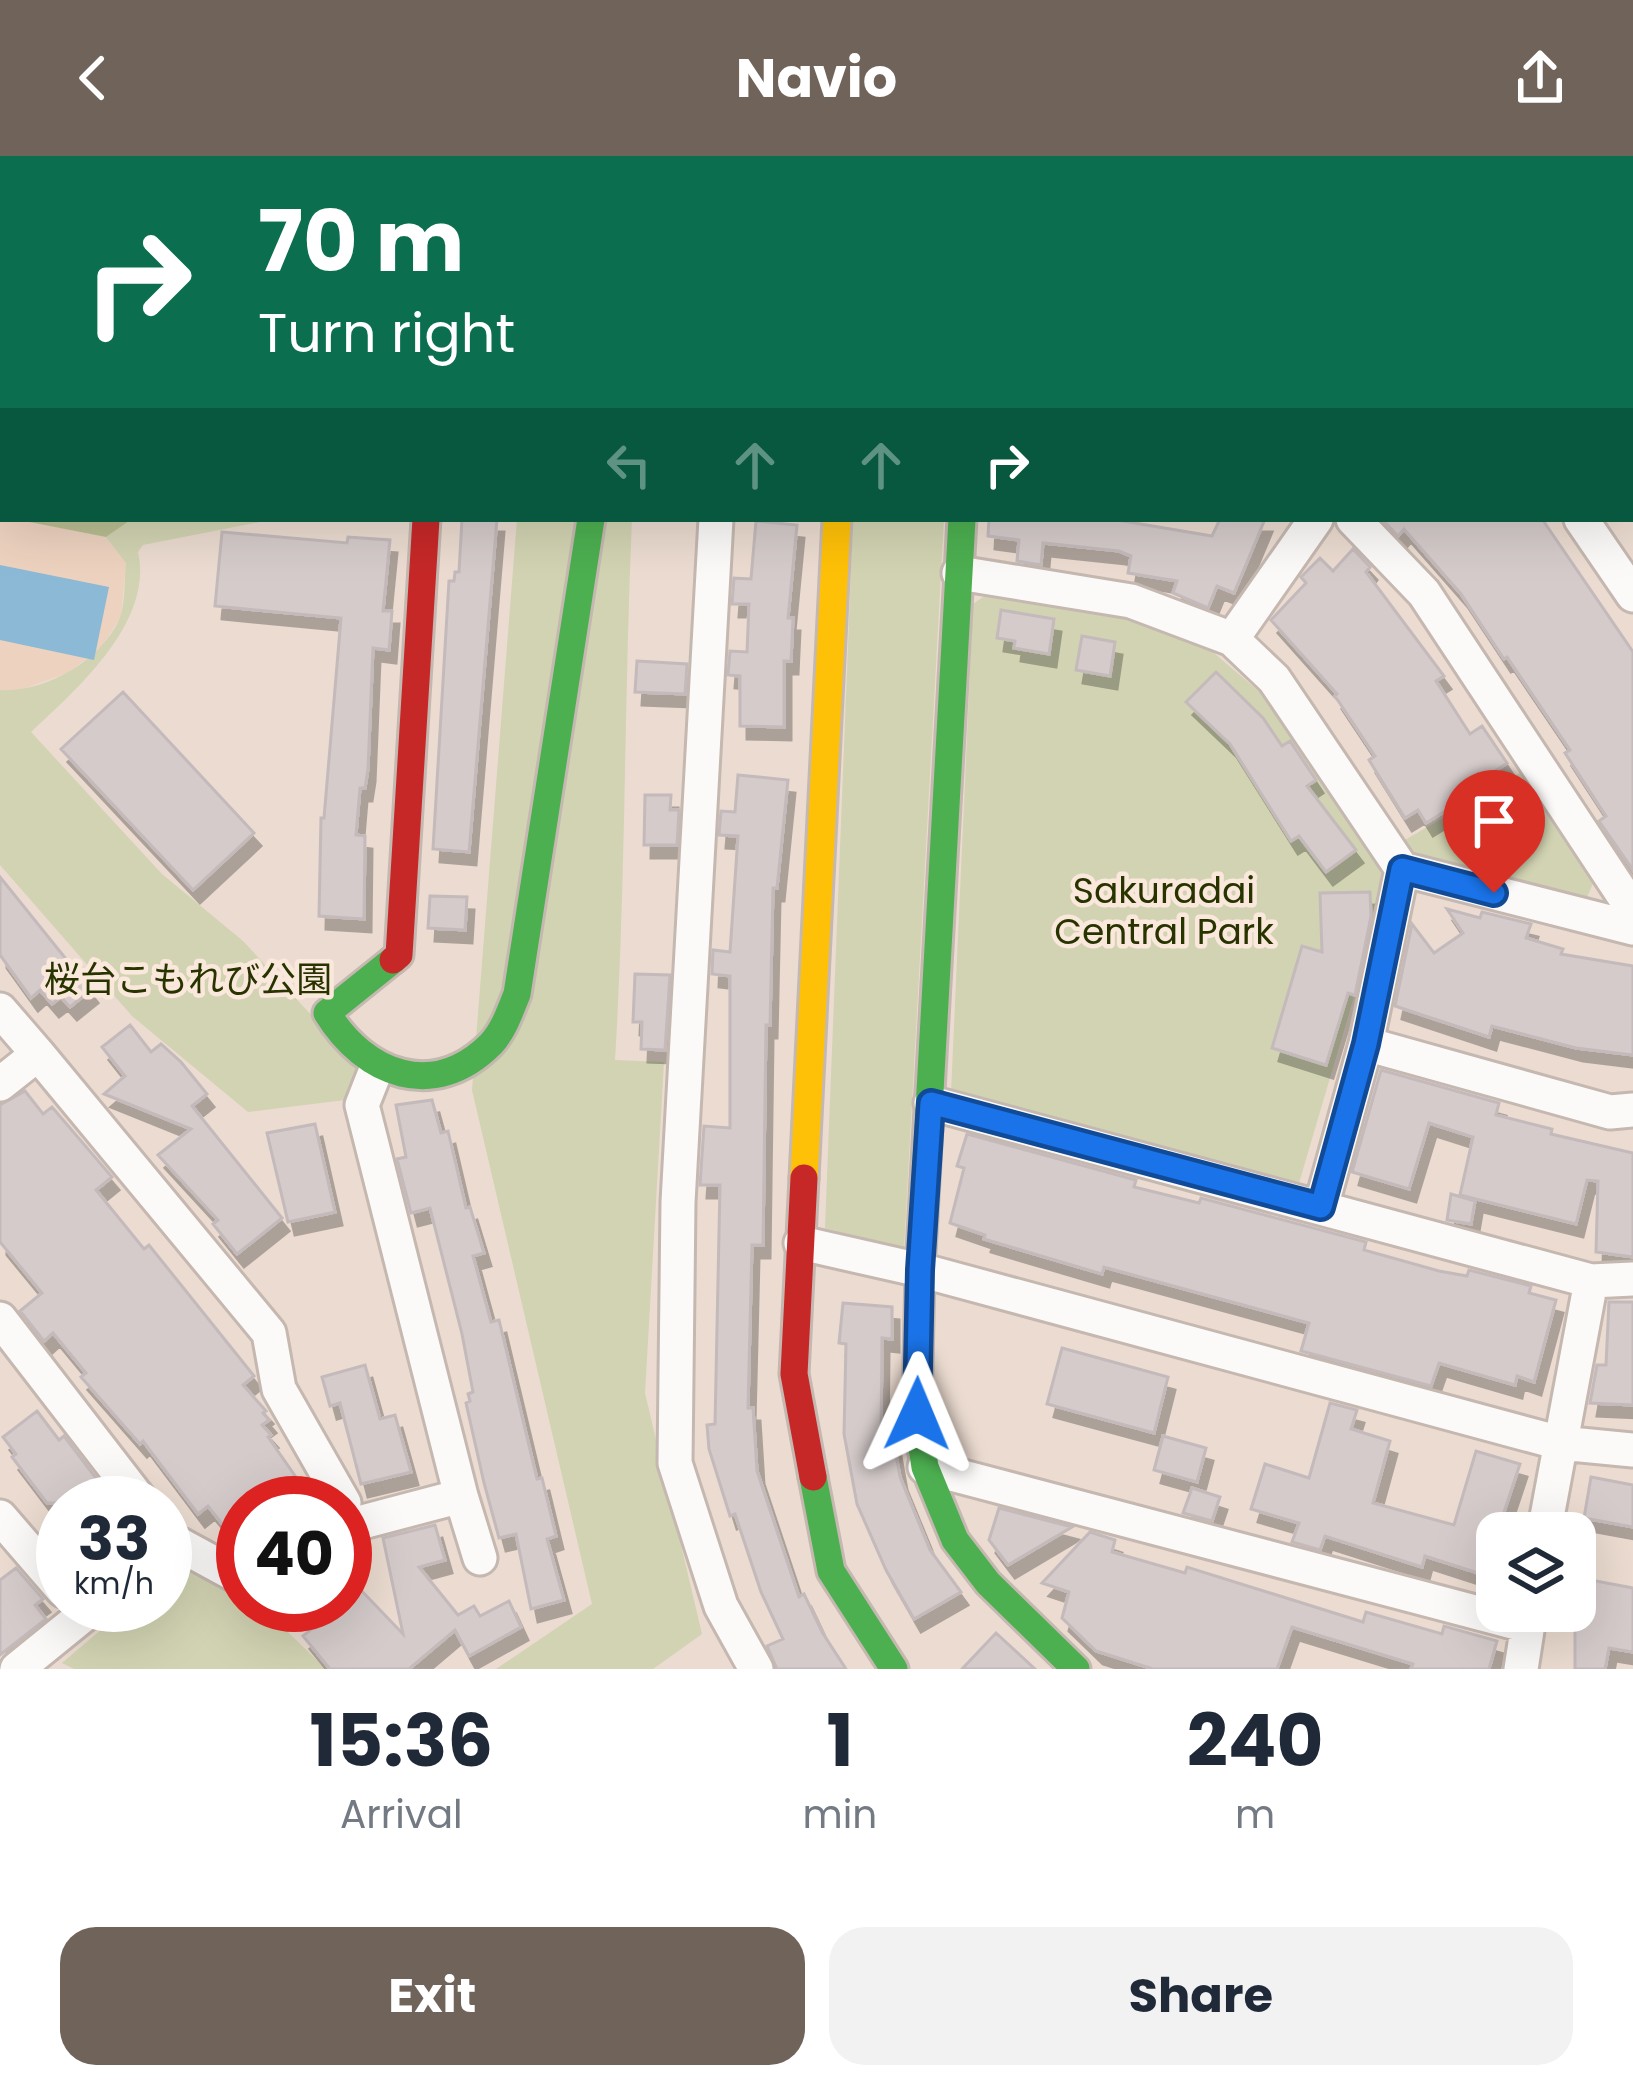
<!DOCTYPE html>
<html lang="en">
<head>
<meta charset="utf-8">
<style>
	body { margin:0; font-family:Poppins,"Noto Sans JP",sans-serif; background:#f2f2f3; color:#1f2937; height:100vh; display:flex; flex-direction:column; font-size:45px; white-space:nowrap }
	* { box-sizing:border-box; margin:0 }
	p { font-size:39px; color:#747a83 }
	.icon { flex:none; width:66px; height:66px; fill:none; stroke:currentColor; stroke-width:2; stroke-linecap:round; stroke-linejoin:round }
	.map { position:relative; height:1513px; overflow:hidden }
	.sheet { display:flex; flex-direction:column; background:#fff; flex:1 }
	.sheet>* { flex:none }
	.guide { position:absolute; left:0px; top:0px; width:1635px; height:366px; box-shadow:0 12px 48px #0002; background:#0b6e4f; color:#fff; overflow:hidden }
	.controls { position:absolute; left:1476px; top:1356px; display:grid; gap:24px }
	.controls a { display:grid; place-items:center; width:120px; height:120px; border-radius:24px; background:#fff; box-shadow:0 12px 48px #0002; font-size:60px }
	.speed { position:absolute; left:36px; top:1320px; display:flex; gap:24px; font-size:60px; font-weight:700; text-align:center }
	.speed>* { display:grid; place-content:center; width:156px; height:156px; border-radius:50%; background:#fff; box-shadow:0 12px 48px #0002; line-height:1 }
	.speed small { font-size:30px; font-weight:400 }
	.speed .limit { border:18px solid #d22; background:#fff; color:#111 }
	.pin { position:absolute; display:grid; place-items:center; width:102px; height:102px; color:#fff; margin:-123px -51px; border-radius:50% 50% 50% 0; rotate:-45deg; box-shadow:0 0 12px #0007 }
	.pin .icon { rotate:45deg }
	.me { position:absolute; width:132px; margin:-66px; rotate:1deg; stroke-linejoin:round; filter:drop-shadow(0 0 9px #0008) }
	.turn { display:flex; align-items:center; gap:42px; height:252px; padding:0 60px; font-size:54px }
	.turn .icon { width:156px; height:156px; stroke-width:2.5 }
	.turn b { display:block; font-size:84px; line-height:102px }
	.lanes { display:flex; align-items:center; height:114px; padding:0 60px; background:#0003; justify-content:center; gap:60px; direction:ltr }
	.lanes .off { opacity:.35 }
	.eta { display:flex; justify-content:space-evenly; align-items:center; height:204px; text-align:center }
	.eta b { font-size:72px; font-weight:700; line-height:84px }
	.primary-button { display:flex; gap:24px; margin-top:auto; padding:24px 60px }
	.primary-button a { flex:1; height:138px; border-radius:36px; background:#70635a; color:#fff; font-size:48px; font-weight:700; line-height:138px; text-align:center }
	.primary-button a+a { background:#f2f2f3; color:#1f2937 }
	header { display:flex; justify-content:space-between; align-items:center; height:156px; padding:0 60px; background:#70635a; color:#fff; font-size:54px; font-weight:700 }
	.map>svg:first-child { display:block }
	.built { fill:#edd2bf }
	.green { fill:#d1d3b2 }
	.forest { fill:#b9bd91 }
	.water { fill:#8cb9d5 }
	.building { fill:#d4cbca; stroke:#c4babb; stroke-width:3; filter:url(#shadow) }
	.lines { fill:none; stroke-linecap:round; stroke-linejoin:round }
	.street-casing { stroke:#c5b8b0; stroke-width:39 }
	.fast-casing { stroke:#c5b8b0; stroke-width:33 }
	.slow-casing { stroke:#c5b8b0; stroke-width:33 }
	.jam-casing { stroke:#c5b8b0; stroke-width:33 }
	.street { stroke:#fcfaf8; stroke-width:33 }
	.fast { stroke:#4caf50; stroke-width:27 }
	.slow { stroke:#ffc107; stroke-width:27 }
	.jam { stroke:#c62828; stroke-width:27 }
	.route-casing { stroke:#114b97; stroke-width:30 }
	.route { stroke:#1a73e8; stroke-width:21 }
	.labels { text-anchor:middle; stroke-width:9; stroke-linejoin:round; paint-order:stroke }
	.park-label { font-size:36px; fill:#283400; stroke:#fbe8dc }
</style>
</head>
<body>
<header><svg class="icon" aria-label="back" viewBox="0 0 24 24"><path d="M15 5l-7 7 7 7"/></svg>Navio<svg class="icon" aria-label="share" viewBox="0 0 24 24"><path d="M12 15V3M7 8l5-5 5 5M5 13v7h14v-7"/></svg></header>
<div class="map">
<svg width="1633" height="1513" viewBox="0 0 1633 1513">
	<defs>
		<filter id="shadow"><feDropShadow dx="7" dy="13" stdDeviation="0" flood-color="#0004"/></filter>
	</defs>
	<rect width="100%" height="100%" fill="#ebdbd0"/>
	<path class="built" d="M0,0H820V3H3V30Z
		M0,360L106,381L126,406L121,460L101,492L67,517L17,535L0,534Z"/>
	<path class="green" d="M471,0H802L803,3H491Z
		M132,363H275L143,389L138,396C154,466 76,534 31,576L162,718L243,785L360,912L345,944L248,956L132,860L0,709V534C45,537 100,505 119,464C126,448 124,424 126,407L106,381Z
		M517,363H632C624,544 626,724 615,904L664,906L645,1237L702,1478L653,1513H496L592,1448L472,934Z
		M853,363H944L904,1093L825,1072Z
		M989,437L1124,456L1208,492L1268,543L1379,704L1386,732L1299,1027L951,937L973,448Z
		M1525,614L1595,723L1583,750L1415,703L1405,684Z
		M193,1416L243,1433V1449H260L326,1513H74L62,1507L130,1449H165V1419Z"/>
	<path class="forest" d="M0,30L3,31V361L0,360Z
		M14,363H132L106,381Z"/>
	<path class="water" d="M0,409L109,431L94,504L0,484Z"/>
	<path class="building" d="M462,363H497L469,696L433,693L449,425H454L455,416H459Z
		M989,363H1111L1212,380L1220,363H1265L1234,437L1217,430L1208,452L1173,437L1177,425L1128,417L1131,400L1119,395L1043,387L1041,409L1017,405L1019,384L988,380Z
		M1382,363H1542L1633,496V714L1599,665L1606,660L1565,597L1570,594L1507,501L1504,503L1461,438L1404,373L1398,380Z
		M756,365L797,369L788,462H793L791,505H784V571L740,570V520L728,519L730,495L747,496L749,448H732L734,422L751,423Z
		M222,376L347,387L348,381L390,384L383,455H392L389,494L373,492L368,613L365,632H360L356,679L365,680L364,763L319,760L321,662H324L341,462L215,450Z
		M1353,393L1370,411L1366,416L1444,520L1436,525L1470,578L1482,570L1507,607L1449,646L1452,651L1426,667L1418,654L1405,662L1369,604L1375,600L1335,540L1337,538L1271,464L1306,427L1301,421L1320,402L1333,415Z
		M1001,454L1054,463L1049,498L1014,492L1015,485L997,482Z
		M1082,480L1115,486L1110,520L1076,514Z
		M637,505L687,508L685,538L635,536Z
		M1216,516L1263,562L1282,590L1290,585L1316,624L1307,630L1356,694L1326,716L1299,680L1291,685L1230,588L1186,546Z
		M123,536L254,677L193,734L61,593Z
		M738,619L788,624L777,732H773L770,869H766L763,1089H752L748,1252H753L757,1315L799,1441L804,1438L822,1476L846,1513H777L767,1490L783,1483L761,1436L735,1358L730,1360L709,1293L707,1269L715,1268L720,1029H700L704,970L730,972V820L712,818L713,794L730,796L738,680L719,679L721,655L735,656Z
		M645,639H671L670,654H679L677,689H644Z
		M0,721L91,834L70,851L61,841L52,848L40,834L31,842L0,799Z
		M1370,736L1371,760L1355,839L1348,837L1326,909L1272,892L1302,790L1322,796L1320,737Z
		M430,740L467,741L465,774L428,772Z
		M1447,753L1480,762L1482,756L1531,768L1526,782L1563,793L1561,798L1633,810V899L1576,892L1492,870L1489,881L1395,850L1412,768L1434,797L1463,777Z
		M635,818L670,819L665,894L641,893L642,866H633Z
		M130,869L151,896L161,888L181,906L207,938L192,950L282,1062L237,1098L213,1068L218,1064L158,999L191,973L104,938L125,920L102,891Z
		M1381,914L1499,947L1496,959L1552,973L1551,978L1633,997V1101L1596,1096L1598,1025L1587,1024L1576,1068L1460,1039L1473,981L1429,967L1409,1033L1352,1016Z
		M25,935L43,958L52,951L112,1021L96,1034L144,1093L149,1089L254,1220L243,1229L266,1255L263,1257L269,1264L262,1269L271,1279L268,1281L314,1347H243V1394L208,1350L198,1358L143,1285L140,1288L81,1221L86,1217L53,1177L44,1185L20,1155L42,1137L0,1086V949Z
		M432,944L441,977L448,975L466,1052L470,1051L484,1097L473,1100L491,1166L499,1164L537,1323L542,1322L556,1380L547,1383L564,1444L531,1453L516,1378L499,1382L484,1327L466,1247L470,1245L468,1238L473,1236L462,1178L430,1052L411,1057L397,1003L406,1001L396,949Z
		M315,968L335,1056L288,1066L267,977Z
		M967,978L1136,1024L1134,1031L1199,1047L1201,1042L1366,1086L1364,1094L1439,1115L1467,1120L1469,1114L1531,1130L1529,1137L1556,1144L1534,1226L1517,1220L1515,1229L1439,1207L1431,1230L1301,1195L1309,1167L1104,1111L1102,1118L984,1083L985,1079L950,1067L964,1012L957,1010Z
		M1451,1038L1475,1045L1471,1068L1447,1064Z
		M1609,1146H1633V1249L1590,1247L1597,1209H1606Z
		M843,1147L892,1151V1183L882,1182L881,1284L893,1282L900,1321L930,1394L961,1436L914,1463L886,1414L857,1348L844,1278L846,1188L839,1187Z
		M1062,1192L1168,1221L1154,1277L1047,1248Z
		M365,1209L380,1263L395,1259L411,1316L361,1328L340,1247L330,1250L322,1221Z
		M1330,1247L1357,1254L1351,1273L1390,1285L1373,1347L1454,1369L1476,1295L1520,1308L1497,1377V1415L1483,1412L1481,1418L1425,1400L1422,1411L1325,1380L1320,1394L1292,1386L1299,1367L1251,1353L1265,1308L1309,1322Z
		M37,1255L59,1284L64,1280L115,1347H47L12,1301L16,1298L3,1281Z
		M1163,1280L1206,1292L1197,1326L1154,1314Z
		M1591,1321L1633,1329V1371L1584,1362Z
		M1192,1332L1220,1341L1212,1365L1183,1357Z
		M999,1352L1072,1371L1008,1409L989,1384Z
		M435,1369L445,1404L419,1411L458,1459L474,1450L480,1460L509,1445L521,1471L469,1500L455,1474L409,1513H330L303,1480L319,1467L305,1449H345V1443L358,1431L403,1478L383,1382Z
		M1090,1376L1115,1384L1112,1396L1185,1417L1187,1411L1363,1466L1366,1456L1442,1478L1444,1470L1497,1485L1489,1513H1411L1413,1508L1292,1471L1277,1513H1153L1096,1495L1062,1462L1069,1436L1042,1427Z
		M16,1412L43,1443L35,1449L46,1463L0,1499V1424Z
		M1575,1421L1633,1432V1496L1609,1492L1605,1513H1575Z
		M996,1477L1035,1513H962Z"/>
	<g class="lines">
		<g class="street-casing">
			<path id="street" d="M1576,0L1579,3
				M976,3L977,0
				M1632,49L1633,50
				M716,363L678,1046L675,1307L721,1450L756,1513
				M1316,363L1232,483L1274,523L1402,713L1366,888L1321,1051
				M1353,363L1424,437L1633,754
				M1581,363L1633,439
				M959,417L1131,445L1232,483
				M1402,713L1633,772
				M0,854L38,898
				M1366,888L1610,956L1633,954
				M377,911L362,949L461,1340L480,1402
				M0,928L38,898L269,1177L279,1233L344,1347
				M931,947L1591,1125L1633,1123
				M801,1087L920,1114L1560,1287L1633,1294
				M0,1163L142,1347
				M925,1311L1528,1470
				M0,1361L63,1434
				M355,1368L461,1340
				M165,1375L175,1386L243,1423
				M1544,1377L1591,1125
				M17,1513L96,1449
				M1521,1513L1530,1455"/>
		</g>
		<g class="fast-casing">
			<path id="fast" d="M1632,230L1633,232
				M962,363L920,1114L917,1258L925,1311L955,1384L988,1427L1076,1513
				M393,804L327,857C365,919 434,945 491,888C504,874 510,855 517,838L591,363
				M813,1321L831,1415L894,1513"/>
		</g>
		<g class="slow-casing">
			<path id="slow" d="M804,1022L837,363"/>
		</g>
		<g class="jam-casing">
			<path id="jam" d="M857,0V3
				M1247,0L1258,3
				M393,804L399,799L426,363
				M804,1022L794,1218L813,1321"/>
		</g>
		<use href="#street" class="street"/>
		<use href="#fast" class="fast"/>
		<use href="#slow" class="slow"/>
		<use href="#jam" class="jam"/>
	</g>
	<g class="lines">
		<g class="route-casing">
			<path id="route" d="M917,1258L920,1114L931,947L1321,1051L1366,888L1402,713L1494,737"/>
		</g>
		<use href="#route" class="route"/>
	</g>
	<g class="labels">
		<g class="park-label">
			<text x="1164" y="747">Sakuradai<tspan x="1164" dy="41">Central Park</tspan></text>
			<text x="188" y="836">桜台こもれび公園</text>
		</g>
	</g>
</svg>
<div class="controls">
<a><svg class="icon" aria-label="layers" viewBox="0 0 24 24"><path d="M12 4l9 5-9 5-9-5zM3 14l9 5 9-5"/></svg></a>
</div>
<div class="speed"><div>33<small>km/h</small></div><div class="limit">40</div></div>
<div class="pin" style="left:1494px;top:737px;background:#d93025"><svg class="icon" aria-label="arrive" viewBox="0 0 24 24"><path d="M6 21V4h12l-3 4 3 4H6"/></svg></div>
<svg class="me" style="left:917px;top:1258px" viewBox="-20 -20 40 40"><path d="M0-17L14 15 0 8-14 15z" fill="#1a73e8" stroke="#fff" stroke-width="4"/></svg>
<div class="guide">
<div class="turn"><svg class="icon" aria-label="right" viewBox="0 0 24 24"><path d="M7 20v-9h11M14 6l5 5-5 5"/></svg><div><b>70 m</b>Turn right</div></div>
<div class="lanes"><svg class="icon off" aria-label="left" viewBox="0 0 24 24"><path d="M17 20v-9H6M10 6l-5 5 5 5"/></svg><svg class="icon off" aria-label="ahead" viewBox="0 0 24 24"><path d="M12 20V5M6 11l6-6 6 6"/></svg><svg class="icon off" aria-label="ahead" viewBox="0 0 24 24"><path d="M12 20V5M6 11l6-6 6 6"/></svg><svg class="icon" aria-label="right" viewBox="0 0 24 24"><path d="M7 20v-9h11M14 6l5 5-5 5"/></svg></div>
</div>
</div>
<section class="sheet">
<div class="eta">
<div><b>15:36</b><p>Arrival</p></div>
<div><b>1</b><p>min</p></div>
<div><b>240</b><p>m</p></div>
</div>
<div class="primary-button"><a>Exit</a><a>Share</a></div>
</section>
</body>
</html>
